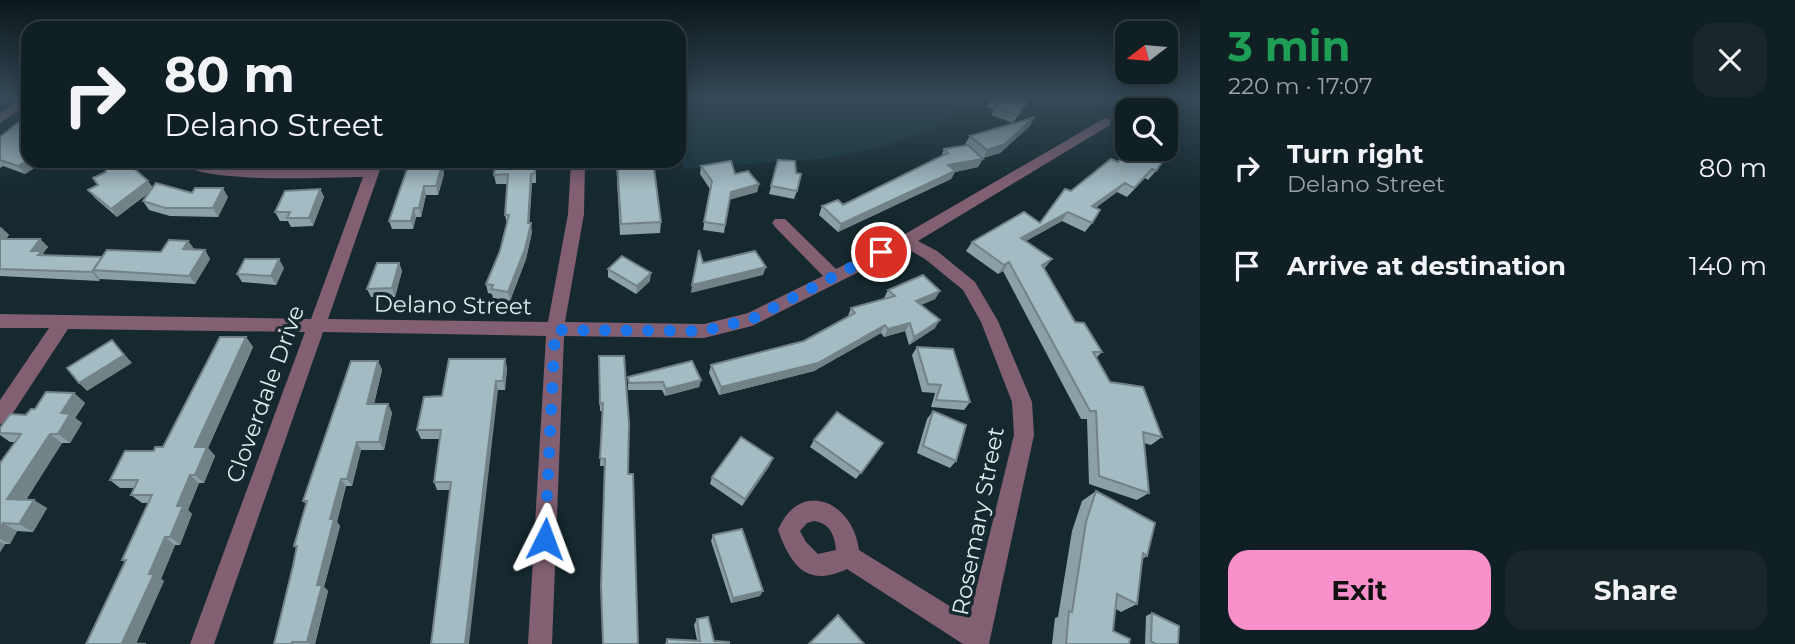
<!DOCTYPE html>
<html lang="en">
<head>
<meta charset="utf-8">
<style>
	body { margin:0; font-family:Montserrat,sans-serif; background:#19272b; color:#f1f3f6; height:100vh; display:flex; flex-direction:column; font-size:26px; white-space:nowrap }
	* { box-sizing:border-box; margin:0 }
	p { font-size:23px; color:#9ca2a6 }
	.icon { flex:none; width:38px; height:38px; fill:none; stroke:currentColor; stroke-width:2; stroke-linecap:round; stroke-linejoin:round }
	.map { position:relative; flex:1; overflow:hidden }
	.side { display:flex; flex-direction:column; background:#101f23; width:595px }
	.side>* { flex:none }
	.top-card { position:absolute; left:21px; top:21px; width:665px; height:147px; border-radius:21px; box-shadow:0 4px 18px #0003,0 0 0 2px #303d41; background:#101f23; color:#f1f3f6; overflow:hidden }
	.needle { width:46px; rotate:254deg }
	.tools { position:absolute; left:1115px; top:21px; display:grid; gap:14px }
	.tools a { display:grid; place-items:center; width:63px; height:63px; border-radius:14px; background:#101f23; box-shadow:0 4px 18px #0003,0 0 0 2px #303d41; font-size:35px }
	.pin { position:absolute; display:grid; place-items:center; width:60px; height:60px; color:#fff; margin:-30px; border:4px solid #fff; border-radius:50%; box-shadow:0 2px 7px #0007 }
	.me { position:absolute; width:77px; margin:-38px; rotate:3deg; stroke-linejoin:round; filter:drop-shadow(0 0 5px #0008) }
	.turn { display:flex; align-items:center; gap:24px; height:147px; padding:0 28px; font-size:32px }
	.turn .icon { width:91px; height:91px; stroke-width:2.5 }
	.turn b { display:block; font-size:49px; line-height:60px }
	.round { display:grid; place-items:center; flex:none; width:74px; height:74px; border-radius:21px; background:#19272b }
	.headline { display:flex; align-items:center; justify-content:space-between; height:119px; padding:0 28px }
	h1 { font-size:42px; font-weight:700; line-height:52px; color:#1e9e55 }
	.cta { display:flex; gap:14px; margin-top:auto; padding:14px 28px }
	.cta a { flex:1; height:80px; border-radius:21px; background:#f890cb; color:#111; font-size:28px; font-weight:700; line-height:80px; text-align:center }
	.cta a+a { background:#19272b; color:#f1f3f6 }
	ul { padding:0; list-style:none }
	li { display:flex; align-items:center; gap:21px; height:98px; padding:0 28px }
	li div { flex:1 }
	li b { display:block; font-size:26px }
	li em { font-style:normal }
	main { display:flex; flex:1; min-height:0 }
	.map>svg:first-child { display:block }
	.built { fill:#18363e }
	.lines { fill:none; stroke-linecap:round; stroke-linejoin:round }
	.minor { fill:#826072; fill-rule:evenodd }
	.wall { fill:#8ca1a7 }
	.shaded-wall { fill:#728388 }
	.building { fill:#a3bbc2; stroke:#728388; stroke-width:2 }
	.route { stroke:#1a73e8; stroke-width:12; stroke-dasharray:0 21.6 }
	.labels { text-anchor:middle; stroke-width:7; stroke-linejoin:round; paint-order:stroke }
	.street-label { font-size:23px; fill:#dfebef; stroke:#15292f }
</style>
</head>
<body>
<main>
<div class="map">
<svg width="1200" height="644" viewBox="0 0 1200 644">
	<rect width="100%" height="100%" fill="#15292f"/>
	<path class="built" d="M679,99H969L932,130L881,147L830,158L683,169Z"/>
	<g class="lines">
		<path class="minor" d="M19,99H28V104L0,123V113Z
			M1105,118L1110,119V125L918,241L937,251L975,282L998,321L1032,402L1034,435L989,644H963L847,569C807,588 791,566 778,530C800,478 853,501 859,550L969,618L1014,435L1012,402L981,322L963,290L925,259L906,248L752,326L704,338L564,336L552,644H528L546,336L323,332L214,644H190L305,332L68,329L7,422L0,424V400L49,328H0V314L311,319L363,177C327,177 200,185 177,161L244,167L367,168L369,161H383L328,319L548,322L568,214L571,161H585L584,214L565,322L704,324L748,313L823,276L775,227L772,223L775,219H785L836,269L900,237ZM814,521C830,523 835,536 836,550L818,554L806,542L800,531L807,523Z"/>
	</g>
	<path class="wall" d="M992,99H1029L1013,123L991,115L994,109L987,107Z
		M1126,119H1127V138L1120,128Z
		M1030,126L1000,153L983,158L978,167L955,172L951,179L838,232L819,215L822,206L843,205L941,157L944,149L966,145L965,144L970,136Z
		M0,137L28,161H45L25,174L3,166L0,168Z
		M778,160L797,191L794,199L769,194Z
		M410,161H436L435,165H442L444,174L438,195H426L421,217H416L413,229H392L389,221Z
		M536,161V183H532L529,223L532,232L526,259L510,301L493,298L492,294L488,293L486,284L500,251L507,224L505,215L508,184H496L494,175Z
		M616,161H653L661,222L660,233L620,235Z
		M1118,162L1156,171L1148,180L1145,178L1127,197L1117,192L1095,208L1092,223L1085,232L1062,221L1026,241L1045,268L1044,269L1075,322L1102,352L1096,358L1110,382L1162,437L1151,445L1144,443L1149,493L1137,500L1089,484L1087,419H1081L1003,271L998,274L966,251L972,242L1040,223L1071,191Z
		M701,166L735,174L759,184L757,192L729,199L724,233L703,230L710,189L700,174Z
		M133,168L148,181L153,188L228,197L218,217L170,216L149,210L143,201L150,192L117,217L95,198L88,190L98,185L106,172Z
		M320,189L324,197L313,226L291,227L288,221H280L275,212Z
		M0,227L9,235L6,239H40L48,247L43,253L46,256L102,257L161,252L188,241L194,249L205,250L210,259L195,284L100,279L99,281L0,276Z
		M399,263L402,271L395,297H371L367,289Z
		M284,268L276,285L242,282L237,274Z
		M608,269L650,281L636,294L608,277Z
		M888,290L940,291L935,299L921,305L935,328L909,345L905,331L884,337L881,333L814,371L719,395L709,373L711,365L804,341L848,317V316L851,308L885,299L884,298Z
		M246,337L253,347L208,448L215,456L204,483H199L188,510L192,514L180,545H175L161,579L164,581L136,643L148,644H86L125,562L122,560L148,503H142L131,495L134,488H120L110,480L154,451L163,447Z
		M917,347L970,402L964,410L931,407L935,393L922,392L912,355Z
		M599,356L628,474L638,644L605,466H600L603,411H600Z
		M505,359L507,368L505,390H498L450,490H437L434,482L440,439H421L417,430L442,396Z
		M378,361L382,370L374,404H388L392,413L384,450H361L352,486H346L337,522L340,526L324,587L328,591L315,644H274L293,566L296,548L294,546L306,504L303,501Z
		M628,377L701,380L699,387L665,396L662,390H628Z
		M74,393L85,403L75,418L82,423L70,443H62L26,500L47,508L33,532L17,531L10,544H5L0,552V463L15,442H10L0,435V428L26,415L35,409Z
		M933,411L956,461L950,468L917,453L927,419Z
		M814,440L883,443L856,479L810,447Z
		M770,465L742,506L710,484L712,477Z
		M1096,491L1147,556L1142,559L1137,604L1121,612L1116,609L1113,631L1129,644H1052L1055,618L1058,617L1072,531L1082,501Z
		M713,535L760,596L731,603L711,541Z
		M1152,613L1178,644H1145L1146,616Z
		M697,619L714,641L729,644H665L667,639L697,640L694,625Z"/>
	<path class="shaded-wall" d="M1035,117L1030,126L1000,153L983,158L987,150Z
		M983,159L978,167L955,172L951,179L838,232L841,224L948,165Z
		M28,160V161H45L25,174L18,166Z
		M128,161H132L134,172L128,163Z
		M442,165L444,174L438,195L436,186Z
		M531,174L532,183L529,231L531,223L532,232L526,259L510,301L508,292L528,223Z
		M148,181L153,189L117,217L111,209Z
		M1125,183L1117,192L1085,216L1092,206Z
		M759,184L757,192L729,200L731,192Z
		M424,186L426,195L421,217L419,208Z
		M223,188L228,197L218,217L213,208Z
		M320,189L324,197L313,226L309,218Z
		M414,208L416,217L413,229L411,221Z
		M1068,212L1062,221L1015,247L1021,238Z
		M1,227L9,235L0,246V228Z
		M40,239L48,247L43,253L49,259L46,263L31,251Z
		M188,241L194,249H183Z
		M205,250L210,259L195,284L189,276Z
		M279,259L284,268L276,285L271,276Z
		M1052,259L1045,268L1035,274L1042,265Z
		M1009,262L1003,271L998,274L1004,265Z
		M399,263L402,271L395,297L392,288Z
		M766,267L763,275L691,293L692,285Z
		M93,271L100,279L99,281L92,272Z
		M651,273L650,281L636,294L637,286Z
		M940,291L935,299L911,309L916,301Z
		M940,320L935,328L909,345L914,337Z
		M910,323L905,331L884,337L888,329Z
		M885,325L881,333L814,371L719,395L721,387Z
		M246,337L253,347L208,448L215,456L204,483L195,475V447Z
		M112,340L132,363L87,391L79,383Z
		M505,359L507,368L505,390L503,381Z
		M378,361L382,370L372,412L367,404Z
		M701,380L699,387L665,396L666,389Z
		M496,381L498,390L469,644H465Z
		M74,393L85,403L75,418L82,423L70,443L58,434L61,413Z
		M388,404L392,413L384,450L379,442Z
		M50,434L62,443L21,507L7,499Z
		M357,442L361,450L352,486L347,479Z
		M773,458L770,465L742,506L745,499Z
		M190,475L199,483L188,510L192,514L180,545L170,537L177,506Z
		M341,479L346,486L337,522L340,526L324,587L328,591L315,644H310L307,642L317,585L330,519Z
		M34,500L47,508L33,532L19,524Z
		M3,523L17,531L10,544L0,539V528Z
		M165,537L175,545L161,579L164,581L136,644L122,643L149,574Z
		M0,542L5,544L0,552Z
		M763,591L760,596L731,603L733,598Z"/>
	<path class="building" d="M992,99H1029L1018,115L995,107L999,101Z
		M26,116H28V160L18,166L0,160V137Z
		M1035,117L1005,144L987,150L970,136Z
		M1166,141L1171,149L1156,171L1152,169L1134,188L1125,183L1092,206L1100,210L1092,223L1068,212L1021,238L1052,259L1042,265L1075,322L1084,323L1102,352H1093L1110,382L1143,387L1162,437L1143,432L1149,493L1099,476L1096,411H1090L1009,262L1004,265L972,242L1024,212L1040,223L1065,189L1071,191L1111,159L1118,162L1128,149H1166Z
		M968,145L983,159L948,165L955,171L841,224L822,206L838,200L843,205L948,153L944,149Z
		M778,160L795,161L796,173L801,174L797,191L771,186Z
		M105,161H128V163L148,181L111,209L88,190L98,185L93,178L106,172Z
		M410,161H432L431,165H442L436,186H424L419,208H414L411,221H389Z
		M495,161H535V173L531,174L528,223H531L525,249L508,292L491,289L493,285L486,284L500,251L509,215H505L508,174L494,175Z
		M617,161H653L661,222L621,224Z
		M731,161L735,174L748,171L759,184L731,192L725,225L704,222L712,181L701,166Z
		M156,183L192,193L195,188H223L213,208H165L143,201Z
		M320,189L309,218H287L290,212H275L285,191Z
		M0,239H40L31,251H42L38,255L102,257L92,272L0,269Z
		M169,240L188,241L183,249L205,250L189,276L93,270L107,250L161,252Z
		M699,250L703,263L755,251L766,267L692,285Z
		M622,256L651,273L637,286L608,269Z
		M245,259H279L271,276L237,274Z
		M377,263H399L392,288L367,289Z
		M923,275L940,291L916,301L940,320L914,337L910,323L888,329L885,325L818,363L721,387L711,365L804,341L855,313L851,308L895,296L888,290Z
		M220,337H246L195,447H207L195,475H190L177,506H183L170,537H165L149,574H154L122,643L146,644H86L126,560H122L152,495H131L138,480H110L125,451H154L155,447H163Z
		M112,340L124,355L79,383L67,368Z
		M917,347L953,349L970,402L936,400L941,385L928,384Z
		M599,356H624L629,423L628,474H633L638,644H603L601,586L605,459L600,458L603,403L600,404Z
		M449,359H505L503,381H496L465,644H431L451,482H434L441,430H417L424,397L442,396Z
		M351,361H378L367,404H388L379,442H357L347,479H341L330,519H334L317,585H322L307,642H292V644H274L293,566L297,546H294L307,501H303Z
		M692,361L701,380L666,389L663,382L629,383L628,377Z
		M46,392L74,393L61,413L70,414L58,434H50L7,499L34,500L19,524L3,523L0,528V463L21,434L0,433V428L10,414L26,415L31,409H35Z
		M933,411L966,425L956,461L923,446Z
		M837,412L883,443L861,473L814,440Z
		M741,437L773,458L745,499L712,477Z
		M1096,491L1155,523L1147,556L1143,553L1137,604L1117,594L1113,631L1130,639L1129,644H1066L1069,611L1072,612L1086,522Z
		M742,529L763,591L733,598L713,535Z
		M1152,613L1179,626L1178,644H1156L1151,641Z
		M838,615L864,644H809Z
		M708,617L714,641L729,642V644H667V639L700,641L697,619Z"/>
	<linearGradient id="sky" x2="0" y2="1"><stop stop-color="#0c171a"/><stop offset="0.52" stop-color="#354958"/><stop offset="1" stop-color="#354958" stop-opacity="0"/></linearGradient>
	<rect width="1200" height="189" fill="url(#sky)"/>
	<g class="lines">
		<path class="route" d="M545,539L555,330L704,331L752,319L881,252"/>
	</g>
	<g class="labels">
		<g class="street-label">
			<text transform="translate(453 305) rotate(1)" y="8">Delano Street</text>
			<text transform="translate(265 394) rotate(-70)" y="8">Cloverdale Drive</text>
			<text transform="translate(978 521) rotate(-79)" y="8">Rosemary Street</text>
		</g>
	</g>
</svg>
<div class="tools">
<a><svg class="needle" viewBox="-14 -14 28 28"><path d="M0-13l5 13h-10z" fill="#e53935"/><path d="M0 13l5-13h-10z" fill="#9ca2a6"/></svg></a>
<a><svg class="icon" aria-label="search" viewBox="0 0 24 24"><circle cx="10" cy="10" r="6"/><path d="M15 15l6 6"/></svg></a>
</div>
<div class="pin" style="left:881px;top:252px;background:#d93025"><svg class="icon" aria-label="arrive" viewBox="0 0 24 24"><path d="M6 21V4h12l-3 4 3 4H6"/></svg></div>
<svg class="me" style="left:545px;top:539px" viewBox="-20 -20 40 40"><path d="M0-17L14 15 0 8-14 15z" fill="#1a73e8" stroke="#fff" stroke-width="4"/></svg>
<div class="top-card">
<div class="turn"><svg class="icon" aria-label="right" viewBox="0 0 24 24"><path d="M7 20v-9h11M14 6l5 5-5 5"/></svg><div><b>80 m</b>Delano Street</div></div>
</div>
</div>
<section class="side">
<div class="headline"><div><h1>3 min</h1><p>220 m · 17:07</p></div><a class="round"><svg class="icon" aria-label="close" viewBox="0 0 24 24"><path d="M6 6l12 12M18 6L6 18"/></svg></a></div>
<ul>
<li><svg class="icon" aria-label="right" viewBox="0 0 24 24"><path d="M7 20v-9h11M14 6l5 5-5 5"/></svg><div><b>Turn right</b><p>Delano Street</p></div><em>80 m</em></li>
<li><svg class="icon" aria-label="arrive" viewBox="0 0 24 24"><path d="M6 21V4h12l-3 4 3 4H6"/></svg><div><b>Arrive at destination</b></div><em>140 m</em></li>
</ul>
<div class="cta"><a>Exit</a><a>Share</a></div>
</section>
</main>
</body>
</html>
